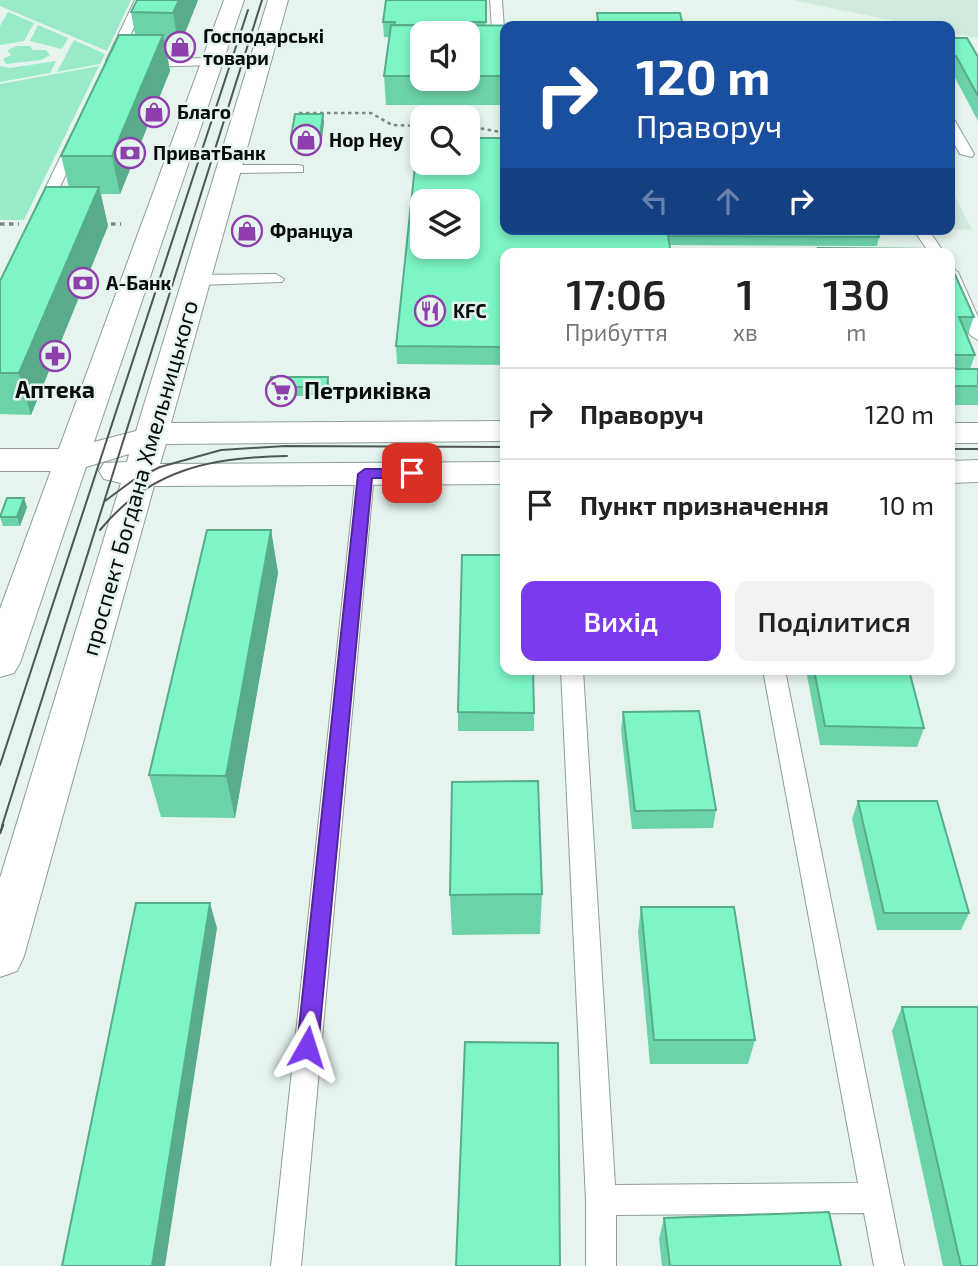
<!DOCTYPE html>
<html lang="uk">
<head>
<meta charset="utf-8">
<style>
	body { margin:0; font-family:"Exo 2",sans-serif; background:#f2f2f2; color:#222; height:100vh; display:flex; flex-direction:column; font-size:26px; white-space:nowrap }
	* { box-sizing:border-box; margin:0 }
	p { font-size:23px; color:#767676 }
	.icon { flex:none; width:38px; height:38px; fill:none; stroke:currentColor; stroke-width:2; stroke-linecap:round; stroke-linejoin:round }
	.map { position:relative; flex:1; overflow:hidden }
	.sheet { position:absolute; left:500px; top:248px; width:455px; height:427px; display:flex; flex-direction:column; background:#fff; border-radius:14px; box-shadow:0 4px 10px #0003 }
	.sheet>* { flex:none }
	.banner { position:absolute; left:500px; top:21px; width:455px; height:214px; border-radius:14px; box-shadow:0 4px 10px #0003; background:#1a4fa0; color:#fff; overflow:hidden }
	.buttons { position:absolute; left:410px; top:21px; display:grid; gap:14px }
	.buttons a { display:grid; place-items:center; width:70px; height:70px; border-radius:14px; background:#fff; box-shadow:0 4px 10px #0003; font-size:35px }
	.pin { position:absolute; display:grid; place-items:center; width:60px; height:60px; color:#fff; margin:-30px; border-radius:14px; box-shadow:0 4px 10px #0006 }
	.me { position:absolute; width:77px; margin:-38px; rotate:6deg; stroke-linejoin:round; filter:drop-shadow(0 0 5px #0008) }
	.turn { display:flex; align-items:center; gap:24px; height:147px; padding:0 21px; font-size:32px }
	.turn .icon { width:91px; height:91px; stroke-width:2.5 }
	.turn b { display:block; font-size:49px; line-height:60px }
	.lanes { display:flex; align-items:center; height:66px; padding:0 21px; background:#0003; justify-content:center; gap:35px; direction:ltr }
	.lanes .off { opacity:.35 }
	.eta { display:flex; justify-content:space-evenly; align-items:center; height:119px; text-align:center }
	.eta b { font-size:42px; font-weight:600; line-height:49px }
	.button { display:flex; gap:14px; margin-top:auto; padding:14px 21px }
	.button a { flex:1; height:80px; border-radius:14px; background:#7c3aed; color:#fff; font-size:28px; font-weight:600; line-height:80px; text-align:center }
	.button a+a { background:#f2f2f2; color:#222 }
	ul { padding:0; list-style:none }
	li { display:flex; align-items:center; gap:21px; height:91px; padding:0 21px; border-top:2px solid #e0e0e0 }
	li div { flex:1 }
	li b { display:block; font-size:26px }
	li em { font-style:normal }
	.map>svg:first-child { display:block }
	.built { fill:#d2e9de }
	.green { fill:#99eac7 }
	.lines { fill:none; stroke-linecap:round; stroke-linejoin:round }
	.lane-casing { stroke:#909e97; stroke-width:2 }
	.street-casing { stroke:#909e97; stroke-width:2 }
	.secondary-casing { stroke:#909e97; stroke-width:2 }
	.path-far1 { stroke:#7c8682; stroke-width:2.5; stroke-dasharray:3.5 3.5; stroke-linecap:butt }
	.path { stroke:#7c8682; stroke-width:3.5; stroke-dasharray:4.5 4.5; stroke-linecap:butt }
	.lane { fill:#fff; fill-rule:evenodd }
	.street { fill:#fff; fill-rule:evenodd }
	.secondary { fill:#fff; fill-rule:evenodd }
	.tram-far1 { stroke:#4f5753; stroke-width:2 }
	.tram { stroke:#4f5753; stroke-width:2.5 }
	.wall { fill:#6cd3a9; fill-rule:evenodd }
	.shaded-wall { fill:#58ac8a }
	.building { fill:#7df5c5; stroke:#58ac8a; stroke-width:2; fill-rule:evenodd }
	.route { fill:#7c3aed; stroke:#51269a; stroke-width:2 }
	.labels { text-anchor:middle; stroke-width:5; stroke-linejoin:round; paint-order:stroke }
	.far-poi-label { font-size:19px; font-weight:bold; fill:#080d0b; stroke:#e5f4ed; text-anchor:start }
	.poi-label { font-size:23px; font-weight:bold; fill:#080d0b; stroke:#e5f4ed }
	.street-label { font-size:23px; fill:#080d0b; stroke:#e5f4ed }
</style>
</head>
<body>
<div class="map">
<svg width="978" height="1266" viewBox="0 0 978 1266">
	<rect width="100%" height="100%" fill="#e5f4ed"/>
	<path class="built" d="M792,0H978V38L950,33V26H919Z
		M950,187L972,230L950,229Z"/>
	<path class="green" d="M0,0H131L107,51L0,6Z
		M8,12L34,23L24,41L0,45V26Z
		M38,25L68,38L62,49L30,41Z
		M74,40L105,54L100,64L57,72Z
		M17,46H30L33,50H46L50,55L41,60L6,64L3,59L11,55L7,50Z
		M56,61L50,73L0,82V66L10,68Z
		M99,66L24,220H0V84Z"/>
	<g class="lines">
		<g class="lane-casing">
			<path id="lane" d="M135,0H147L118,61L108,64L106,61Z
				M490,0H502L505,43L499,47L493,43Z
				M212,58L218,62L216,65L140,67L134,63L140,59Z
				M950,120L955,121L974,154L972,157L960,154L950,136Z
				M71,135L83,138L49,210L42,214L37,213L35,210Z
				M298,165L303,166V172L229,173L222,169L229,165Z
				M913,229H928L945,254H930Z
				M950,267L958,272L978,317V340L970,335L950,290Z
				M276,274L284,279L282,282L198,285L190,280L198,275Z
				M365,468L374,474L301,1266H271L356,474Z
				M561,670H583L615,1185L858,1183L763,670H785L904,1266H874L864,1213L616,1215V1266H586V1200Z"/>
		</g>
		<g class="street-casing">
			<path id="street" d="M0,449H71L83,452L88,460L83,468L71,471H0Z"/>
		</g>
		<g class="secondary-casing">
			<path id="secondary" d="M224,0H244L94,442L136,431L268,0H288L171,423L506,421V441L166,444L160,464L506,462V484L154,486L24,956L17,971L0,977V878L121,483L104,479L99,471L104,463L127,462L129,454L86,467L20,663L14,673L0,677V609Z
				M950,423H978V443H950Z
				M978,460V482L950,483V461Z"/>
		</g>
		<path class="path-far1" d="M299,113H371L392,125L422,126
			M467,126L506,133"/>
		<path class="path" d="M0,224H19
			M102,224H121"/>
		<use href="#lane" class="lane"/>
		<use href="#street" class="street"/>
		<use href="#secondary" class="secondary"/>
		<path class="tram-far1" d="M950,449H978
			M105,501L132,481L160,467L221,450L285,446L506,447
			M100,530C150,469 212,457 287,456
			M0,765L248,10
			M2,826L262,0"/>
		<path class="tram" d="M0,833L3,825"/>
	</g>
	<path class="wall" d="M137,0H198L179,48H166L170,71L120,194H101L108,226L31,415L0,414V281L69,187L61,156L135,35L131,12Z
		M486,0V25L596,26L597,13L683,26H506V105H386L384,76L390,37H384L383,22ZM422,33H467V79H422Z
		M950,38L978,57V121L952,72H950Z
		M323,114L324,122L321,146H292L291,137Z
		M418,138L879,237L877,246L670,245L506,254V365L397,364L396,346Z
		M950,270L974,317L967,337L975,355L970,369H978V405H950Z
		M328,377L329,386L328,396H270L269,387Z
		M27,507L20,526H3L0,517Z
		M271,530L278,573L235,818L161,817L149,775Z
		M806,670H909L924,728L917,747L820,745Z
		M458,712L534,713V731H458Z
		M623,712L716,810L713,828L632,829L621,730Z
		M858,801L969,913L961,930H877L852,819Z
		M542,894L540,934L452,935L450,895Z
		M641,907L755,1040L748,1064H650L638,932Z
		M902,1007L978,1266H943L892,1031Z
		M664,1218L841,1266H662L659,1239Z"/>
	<path class="shaded-wall" d="M179,0H198L179,48L173,13Z
		M163,35L170,71L120,194L112,156Z
		M323,114L324,122L321,146L320,137Z
		M99,187L108,226L31,415L19,373Z
		M328,377L329,386L328,396L327,387Z
		M24,498L27,507L20,526L17,517Z
		M271,530L278,573L235,818L226,776Z
		M210,903L217,928L165,1266H152Z"/>
	<path class="building" d="M137,0H179L173,13L131,12Z
		M386,0H486V22H456V25H394L395,22H383Z
		M597,13H680L683,26H724H506V76H467V33H422V76H384L391,25L599,26Z
		M810,25H852L853,26H810Z
		M119,35H163L112,156H61Z
		M950,38H967L978,57V96L956,56H950Z
		M295,114H323L320,137H291Z
		M418,138H422V163H467V138H506V229H667L671,254H506V347L396,346ZM422,201H467V247H422Z
		M46,187H99L19,373H0V281Z
		M667,229H876L879,237L668,236Z
		M818,248L933,249L935,254H820Z
		M950,270H953L974,317H959L975,355H950Z
		M950,369H978V386H950Z
		M271,377H328L327,387H269Z
		M7,498H24L17,517H0Z
		M207,530H271L226,776L149,775Z
		M462,555H506V670H533L534,713L458,712Z
		M814,670H909L924,728L825,726Z
		M699,711L716,810L635,811L623,712Z
		M538,781L542,894L450,895L452,782Z
		M858,801H937L969,913H884Z
		M136,903H210L152,1266H62Z
		M641,907H734L755,1040H654Z
		M902,1007H978V1266H961Z
		M465,1042L558,1043L560,1266H456Z
		M829,1212L841,1266H670L664,1218Z"/>
	<path class="route" d="M365,469H412L419,473L412,478H372L318,1047L315,1054L307,1056L300,1054L297,1047L358,474Z"/>
	<defs>
		<g id="shop-ring" transform="scale(1.575)"><circle r="9.5" fill="#e5f4ed" stroke="#8e3ead" stroke-width="1.5"/><path d="M-5-2.5h2.3a2.7 3.5 0 0 1 5.4 0H5L5.5 6h-11ZM-1.5-2.5h3a1.5 2.3 0 0 0-3 0Z" fill="#8e3ead"/></g>
		<g id="bank-ring" transform="scale(1.575)"><circle r="9.5" fill="#e5f4ed" stroke="#8e3ead" stroke-width="1.5"/><path d="M-6-4H6V4H-6ZM0-2.3a2.3 2.3 0 1 0 0 4.6a2.3 2.3 0 1 0 0-4.6Z" fill="#8e3ead"/></g>
		<g id="restaurant-ring" transform="scale(1.575)"><circle r="9.5" fill="#e5f4ed" stroke="#8e3ead" stroke-width="1.5"/><path d="M-5-6h1v4h1v-4h1v4h1v-4h1v5L-1.5 .5V6h-2V.5L-5-1ZM5-6V6H3V1.5H1.5Q1.5-4 5-6Z" fill="#8e3ead"/></g>
		<g id="pharmacy-ring" transform="scale(1.575)"><circle r="9.5" fill="#e5f4ed" stroke="#8e3ead" stroke-width="1.5"/><path d="M-2-6h4v4h4v4h-4v4h-4v-4h-4v-4h4Z" fill="#8e3ead"/></g>
		<g id="supermarket-ring" transform="scale(1.575)"><circle r="9.5" fill="#e5f4ed" stroke="#8e3ead" stroke-width="1.5"/><path d="M-6-5.5h2.5l.6 2H6L4.5 2H-2.5L-4.4-4H-6ZM-1.5 3.2a1.3 1.3 0 1 0 .1 0ZM3 3.2a1.3 1.3 0 1 0 .1 0Z" fill="#8e3ead"/></g>
	</defs>
	<g fill-rule="evenodd">
		<use href="#shop-ring" x="180" y="47"/>
		<use href="#shop-ring" x="154" y="112"/>
		<use href="#shop-ring" x="306" y="140"/>
		<use href="#bank-ring" x="130" y="153"/>
		<use href="#shop-ring" x="247" y="231"/>
		<use href="#bank-ring" x="83" y="283"/>
		<use href="#restaurant-ring" x="430" y="311"/>
		<use href="#pharmacy-ring" x="55" y="356"/>
		<use href="#supermarket-ring" x="281" y="391"/>
	</g>
	<g class="labels">
		<g class="far-poi-label">
			<text x="203" y="43">Господарські<tspan x="203" dy="22">товари</tspan></text>
			<text x="177" y="119">Благо</text>
			<text x="329" y="147">Hop Hey</text>
			<text x="153" y="160">ПриватБанк</text>
			<text x="270" y="238">Француа</text>
			<text x="106" y="290">А-Банк</text>
			<text x="453" y="318">KFC</text>
		</g>
		<g class="poi-label">
			<text x="55" y="398">Аптека</text>
			<text x="304" y="399" text-anchor="start">Петриківка</text>
		</g>
		<g class="street-label">
			<text transform="translate(140 478) rotate(-74)" y="8">проспект Богдана Хмельницького</text>
		</g>
	</g>
</svg>
<div class="buttons">
<a><svg class="icon" aria-label="sound" viewBox="0 0 24 24"><path d="M4 9h4l5-4v14l-5-4H4zM17 9q2 3 0 6"/></svg></a>
<a><svg class="icon" aria-label="search" viewBox="0 0 24 24"><circle cx="10" cy="10" r="6"/><path d="M15 15l6 6"/></svg></a>
<a><svg class="icon" aria-label="layers" viewBox="0 0 24 24"><path d="M12 4l9 5-9 5-9-5zM3 14l9 5 9-5"/></svg></a>
</div>
<div class="pin" style="left:412px;top:473px;background:#d93025"><svg class="icon" aria-label="arrive" viewBox="0 0 24 24"><path d="M6 21V4h12l-3 4 3 4H6"/></svg></div>
<svg class="me" style="left:307px;top:1047px" viewBox="-20 -20 40 40"><path d="M0-17L14 15 0 8-14 15z" fill="#7c3aed" stroke="#fff" stroke-width="4"/></svg>
<div class="banner">
<div class="turn"><svg class="icon" aria-label="right" viewBox="0 0 24 24"><path d="M7 20v-9h11M14 6l5 5-5 5"/></svg><div><b>120 m</b>Праворуч</div></div>
<div class="lanes"><svg class="icon off" aria-label="left" viewBox="0 0 24 24"><path d="M17 20v-9H6M10 6l-5 5 5 5"/></svg><svg class="icon off" aria-label="ahead" viewBox="0 0 24 24"><path d="M12 20V5M6 11l6-6 6 6"/></svg><svg class="icon" aria-label="right" viewBox="0 0 24 24"><path d="M7 20v-9h11M14 6l5 5-5 5"/></svg></div>
</div>
<section class="sheet">
<div class="eta">
<div><b>17:06</b><p>Прибуття</p></div>
<div><b>1</b><p>хв</p></div>
<div><b>130</b><p>m</p></div>
</div>
<ul>
<li><svg class="icon" aria-label="right" viewBox="0 0 24 24"><path d="M7 20v-9h11M14 6l5 5-5 5"/></svg><div><b>Праворуч</b></div><em>120 m</em></li>
<li><svg class="icon" aria-label="arrive" viewBox="0 0 24 24"><path d="M6 21V4h12l-3 4 3 4H6"/></svg><div><b>Пункт призначення</b></div><em>10 m</em></li>
</ul>
<div class="button"><a>Вихід</a><a>Поділитися</a></div>
</section>
</div>
</body>
</html>
